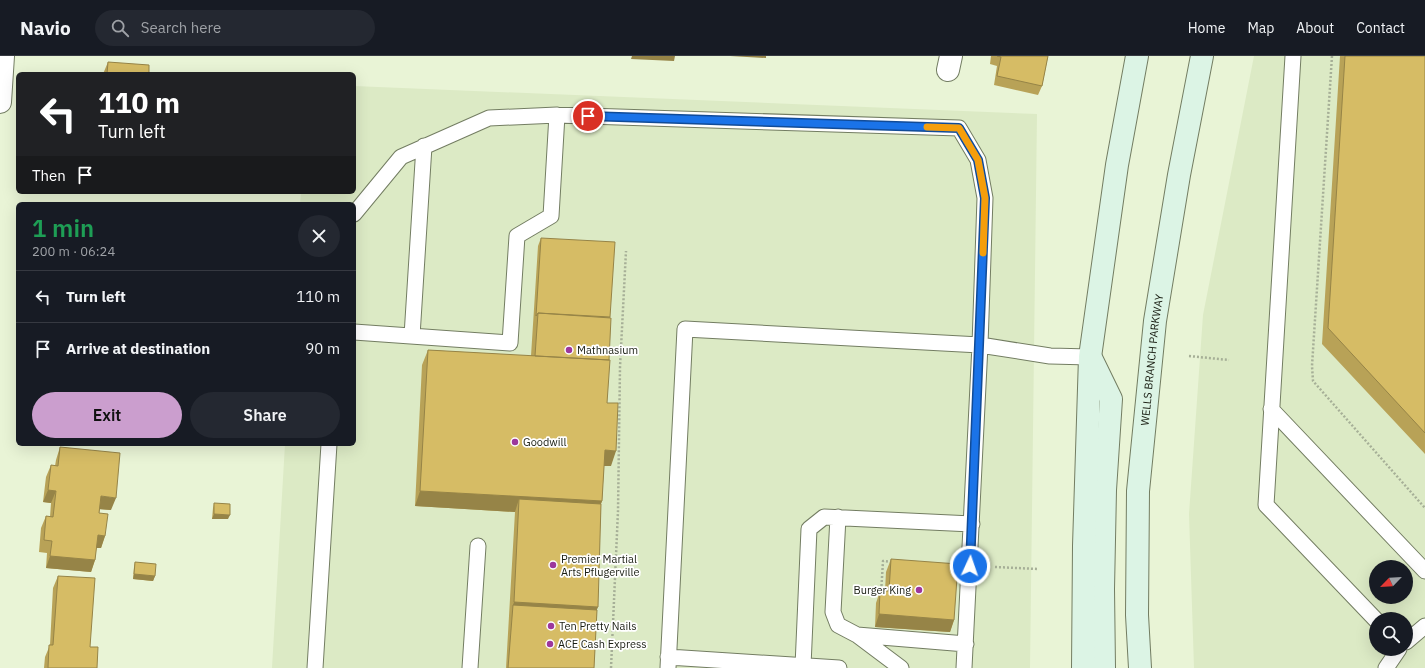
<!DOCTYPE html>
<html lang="en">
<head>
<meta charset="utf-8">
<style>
	body { margin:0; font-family:"IBM Plex Sans",sans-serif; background:#242831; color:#f1f3f6; height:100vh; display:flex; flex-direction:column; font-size:15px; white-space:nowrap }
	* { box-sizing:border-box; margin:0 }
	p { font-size:13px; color:#9ea1a6 }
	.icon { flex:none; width:22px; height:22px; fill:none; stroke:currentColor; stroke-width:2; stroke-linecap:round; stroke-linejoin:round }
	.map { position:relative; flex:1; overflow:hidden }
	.sheet { position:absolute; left:16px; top:146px; width:340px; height:244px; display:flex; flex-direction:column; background:#171b24; border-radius:6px; box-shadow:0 4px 16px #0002 }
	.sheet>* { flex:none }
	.banner { position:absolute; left:16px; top:16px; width:340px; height:122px; border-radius:6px; box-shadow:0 4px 16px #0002; background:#202124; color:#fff; overflow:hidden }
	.needle { width:26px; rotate:245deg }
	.tools { position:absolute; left:1369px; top:504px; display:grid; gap:8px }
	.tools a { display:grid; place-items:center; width:44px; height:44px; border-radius:50%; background:#171b24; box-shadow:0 4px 16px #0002; font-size:20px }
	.pin { position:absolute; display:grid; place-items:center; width:34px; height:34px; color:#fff; margin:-17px; border:2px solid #fff; border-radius:50%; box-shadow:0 1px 4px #0007 }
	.me { position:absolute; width:44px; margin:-22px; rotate:3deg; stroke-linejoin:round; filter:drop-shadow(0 0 3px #0008) }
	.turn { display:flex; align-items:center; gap:14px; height:84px; padding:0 16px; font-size:18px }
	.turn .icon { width:52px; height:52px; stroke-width:2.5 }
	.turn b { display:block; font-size:28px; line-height:34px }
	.then { display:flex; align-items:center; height:38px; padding:0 16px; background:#0003; gap:8px; font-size:15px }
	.round { display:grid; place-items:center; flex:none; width:42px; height:42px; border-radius:21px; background:#242831 }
	.overview { display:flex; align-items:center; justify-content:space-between; height:68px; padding:0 16px }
	h1 { font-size:24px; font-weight:600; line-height:30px; color:#1e9e55 }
	.cta { display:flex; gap:8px; margin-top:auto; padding:8px 16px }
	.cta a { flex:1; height:46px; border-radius:24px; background:#cb9ece; color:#111; font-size:16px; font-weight:600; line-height:46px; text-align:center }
	.cta a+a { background:#242831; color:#f1f3f6 }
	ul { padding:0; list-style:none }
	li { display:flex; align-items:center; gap:12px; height:52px; padding:0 16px; border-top:1px solid #363941 }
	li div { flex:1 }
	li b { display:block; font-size:15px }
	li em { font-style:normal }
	header { display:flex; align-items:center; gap:24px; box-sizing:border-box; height:56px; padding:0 20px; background:#171b24; border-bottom:1px solid #363941 }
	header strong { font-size:19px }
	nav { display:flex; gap:22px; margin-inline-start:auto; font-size:14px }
	.search { width:280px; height:36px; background:#242831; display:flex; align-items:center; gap:10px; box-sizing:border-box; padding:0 14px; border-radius:22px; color:#9ea1a6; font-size:15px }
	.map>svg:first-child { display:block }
	.built { fill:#dceac5; fill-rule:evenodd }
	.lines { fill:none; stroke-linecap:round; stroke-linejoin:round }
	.service-casing { stroke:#737d62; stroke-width:17 }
	.minor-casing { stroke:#737d62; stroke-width:24 }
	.secondary-casing { stroke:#737d62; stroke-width:24 }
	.path { stroke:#a6af97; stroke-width:2.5; stroke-dasharray:2 2; stroke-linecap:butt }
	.service { stroke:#fff; stroke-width:15 }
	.minor { stroke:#fff; stroke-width:22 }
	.secondary { stroke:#dcf4e5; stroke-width:22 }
	.wall { fill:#b8a257 }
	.shaded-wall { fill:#968447 }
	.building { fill:#d6bc65; stroke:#968447 }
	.route-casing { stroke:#114b97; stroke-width:10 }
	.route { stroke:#1a73e8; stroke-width:7 }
	.slow { stroke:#f59e0b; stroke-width:7 }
	.poi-dot { fill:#9c379c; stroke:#fff; stroke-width:1.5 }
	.labels { text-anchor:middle; stroke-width:3.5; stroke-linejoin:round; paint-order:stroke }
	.poi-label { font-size:11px; fill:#191d12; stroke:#fff; text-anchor:start }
	.street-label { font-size:11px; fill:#191d12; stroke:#fff }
</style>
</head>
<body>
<header>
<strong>Navio</strong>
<div class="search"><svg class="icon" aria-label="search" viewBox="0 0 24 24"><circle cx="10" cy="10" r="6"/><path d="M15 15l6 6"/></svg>Search here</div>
<nav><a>Home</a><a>Map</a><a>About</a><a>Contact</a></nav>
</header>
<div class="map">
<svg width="1425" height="612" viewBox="0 0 1425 612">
	<rect width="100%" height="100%" fill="#e9f4d6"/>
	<path class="built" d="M1254,0H1425V612H1194L1189,458L1203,259ZM1376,511H1406V541H1376ZM1376,563H1406V593H1376Z
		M354,30L1037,58L1030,612H272L285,388H354V148H300L301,136H354Z"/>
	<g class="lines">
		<g class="service-casing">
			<path id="service" d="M1293,0L1266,449L1376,564
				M354,158L401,101L489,62L557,59L959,72L978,104L985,142L980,289L685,273L668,612
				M354,276L510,287L517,180L551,160L557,59
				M412,280L424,90
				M1271,353L1425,515
				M838,461L833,556L838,569L857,579L966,588
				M857,579L901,612
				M1406,586L1425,570
				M668,601L839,612
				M803,610L809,473L824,461L972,468
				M315,612L329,388
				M470,612L478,490
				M964,612L980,289L1050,300L1090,301
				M1386,612L1399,593"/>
		</g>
		<g class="minor-casing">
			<path id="minor" d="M948,14L951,0
				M0,46L3,0"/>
		</g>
		<g class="secondary-casing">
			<g id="secondary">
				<path d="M1092,304L1111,343L1105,434L1103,533L1104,612"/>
				<path d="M1083,612L1084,490L1090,301L1117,109L1137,0"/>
				<path id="s1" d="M1140,612L1137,559L1138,435L1155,265L1179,119L1202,0"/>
			</g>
		</g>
		<path class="path" d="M1332,0L1312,310L1313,325L1425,452
			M1189,300L1229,304
			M995,511L1038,513
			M881,538L883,505L892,506
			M611,612L618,455L620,311L626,195"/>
		<use href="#service" class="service"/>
		<use href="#minor" class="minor"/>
		<use href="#secondary" class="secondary"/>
	</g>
	<path class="wall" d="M991,0H1048L1042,30L1038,39L994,29L997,10L990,8Z
		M1340,0H1425V398L1322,288Z
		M108,6L149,18H103Z
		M541,182L610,261L607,347L611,410H604L602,445L601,448L597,554L594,612H506L515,456L415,450L422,309L428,294L531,300L538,190Z
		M60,391L111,454L100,453L99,457L105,480L101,492H96L95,504L91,516L46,512L47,497L39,496L41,472L46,460L50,461L51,447L43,446L46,421L51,409L55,410L56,404Z
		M214,447L228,463H212L213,452Z
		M891,503L954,564L950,576L875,571L876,547L880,535H885L886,516Z
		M135,506L155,520L153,525L133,523L134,511Z
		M58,520L90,591L97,612H44L45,601L50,589L53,532Z"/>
	<path class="shaded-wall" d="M632,0H675L674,5L631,3Z
		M730,0H766V2Z
		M605,394L616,395L611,410H599Z
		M48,434L56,435L51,447L43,446Z
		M420,435L602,445L596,460L519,443L515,456L415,450Z
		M101,440L116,442L111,454L97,453Z
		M214,458L230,459L228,463H212Z
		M98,479L105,480L101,492H93Z
		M50,500L95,504L91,516L46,512Z
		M134,518L155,520L153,525L133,523Z
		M514,546L598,551L593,563L513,549Z
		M879,558L954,564L950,576L875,571Z"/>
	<path class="building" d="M997,0H1048L1042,30L997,20L1001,1Z
		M1345,0H1425V377L1328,272Z
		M108,6L149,9V18H107Z
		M541,182L615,186L610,261L538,257L536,260Z
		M538,257L611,262L609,304L535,300Z
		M428,294L610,304L607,347H618L616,395L605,394L602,445L420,435Z
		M60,391L120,397L116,442L101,440L99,457L108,458L105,480L98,479L95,504L50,500L52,485L44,484L46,460L53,461L56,435L48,434L51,409L58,410Z
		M519,443L601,448L598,551L514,546Z
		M214,447L230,448V459L214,458Z
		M891,503L958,508L954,564L879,558L880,535H889Z
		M135,506L156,508L155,520L134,518Z
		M58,520L95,522L90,591H98L97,612H48L49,589H53Z
		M513,549L597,554L594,612H508Z"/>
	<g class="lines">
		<g class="route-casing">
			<path id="route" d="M588,60L959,72L978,104L985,142L970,510"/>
		</g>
		<use href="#route" class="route"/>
		<path class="slow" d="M927,71L959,72L978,104L985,142L983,197"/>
	</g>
	<g class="poi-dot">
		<circle cx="569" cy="294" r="4"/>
		<circle cx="515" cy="386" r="4"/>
		<circle cx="553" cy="509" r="4"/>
		<circle cx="919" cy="534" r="4"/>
		<circle cx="551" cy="570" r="4"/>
		<circle cx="550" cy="588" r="4"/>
	</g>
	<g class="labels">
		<g class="poi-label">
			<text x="577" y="298">Mathnasium</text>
			<text x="523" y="390">Goodwill</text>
			<text x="561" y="507">Premier Martial<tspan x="561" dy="13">Arts Pflugerville</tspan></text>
			<text x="911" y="538" text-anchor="end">Burger King</text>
			<text x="559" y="574">Ten Pretty Nails</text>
			<text x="558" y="592">ACE Cash Express</text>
		</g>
		<g class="street-label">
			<text dy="4" stroke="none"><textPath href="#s1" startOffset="309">WELLS BRANCH PARKWAY</textPath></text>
		</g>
	</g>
</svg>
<div class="tools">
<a><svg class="needle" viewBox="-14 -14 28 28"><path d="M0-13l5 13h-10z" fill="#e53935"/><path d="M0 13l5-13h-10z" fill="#9ea1a6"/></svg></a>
<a><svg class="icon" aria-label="search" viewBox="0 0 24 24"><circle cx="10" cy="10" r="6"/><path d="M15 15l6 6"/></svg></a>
</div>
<div class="pin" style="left:588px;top:60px;background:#d93025"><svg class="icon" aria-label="arrive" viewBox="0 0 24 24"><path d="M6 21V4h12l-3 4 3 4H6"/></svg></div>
<svg class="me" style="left:970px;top:510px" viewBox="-20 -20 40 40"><circle r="17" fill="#1a73e8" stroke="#fff" stroke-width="3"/><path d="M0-11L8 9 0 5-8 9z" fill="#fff"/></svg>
<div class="banner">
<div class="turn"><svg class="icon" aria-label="left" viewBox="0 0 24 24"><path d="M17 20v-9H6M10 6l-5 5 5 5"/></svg><div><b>110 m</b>Turn left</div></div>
<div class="then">Then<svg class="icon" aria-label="arrive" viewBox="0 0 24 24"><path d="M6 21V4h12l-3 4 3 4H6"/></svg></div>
</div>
<section class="sheet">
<div class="overview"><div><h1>1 min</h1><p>200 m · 06:24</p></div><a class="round"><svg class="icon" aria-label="close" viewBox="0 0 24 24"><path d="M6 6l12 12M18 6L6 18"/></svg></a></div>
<ul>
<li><svg class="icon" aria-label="left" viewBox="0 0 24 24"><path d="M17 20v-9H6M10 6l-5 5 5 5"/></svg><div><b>Turn left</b></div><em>110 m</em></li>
<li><svg class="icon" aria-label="arrive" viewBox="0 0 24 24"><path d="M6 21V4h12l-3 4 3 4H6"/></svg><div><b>Arrive at destination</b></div><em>90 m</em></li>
</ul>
<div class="cta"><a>Exit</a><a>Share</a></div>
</section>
</div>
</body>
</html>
